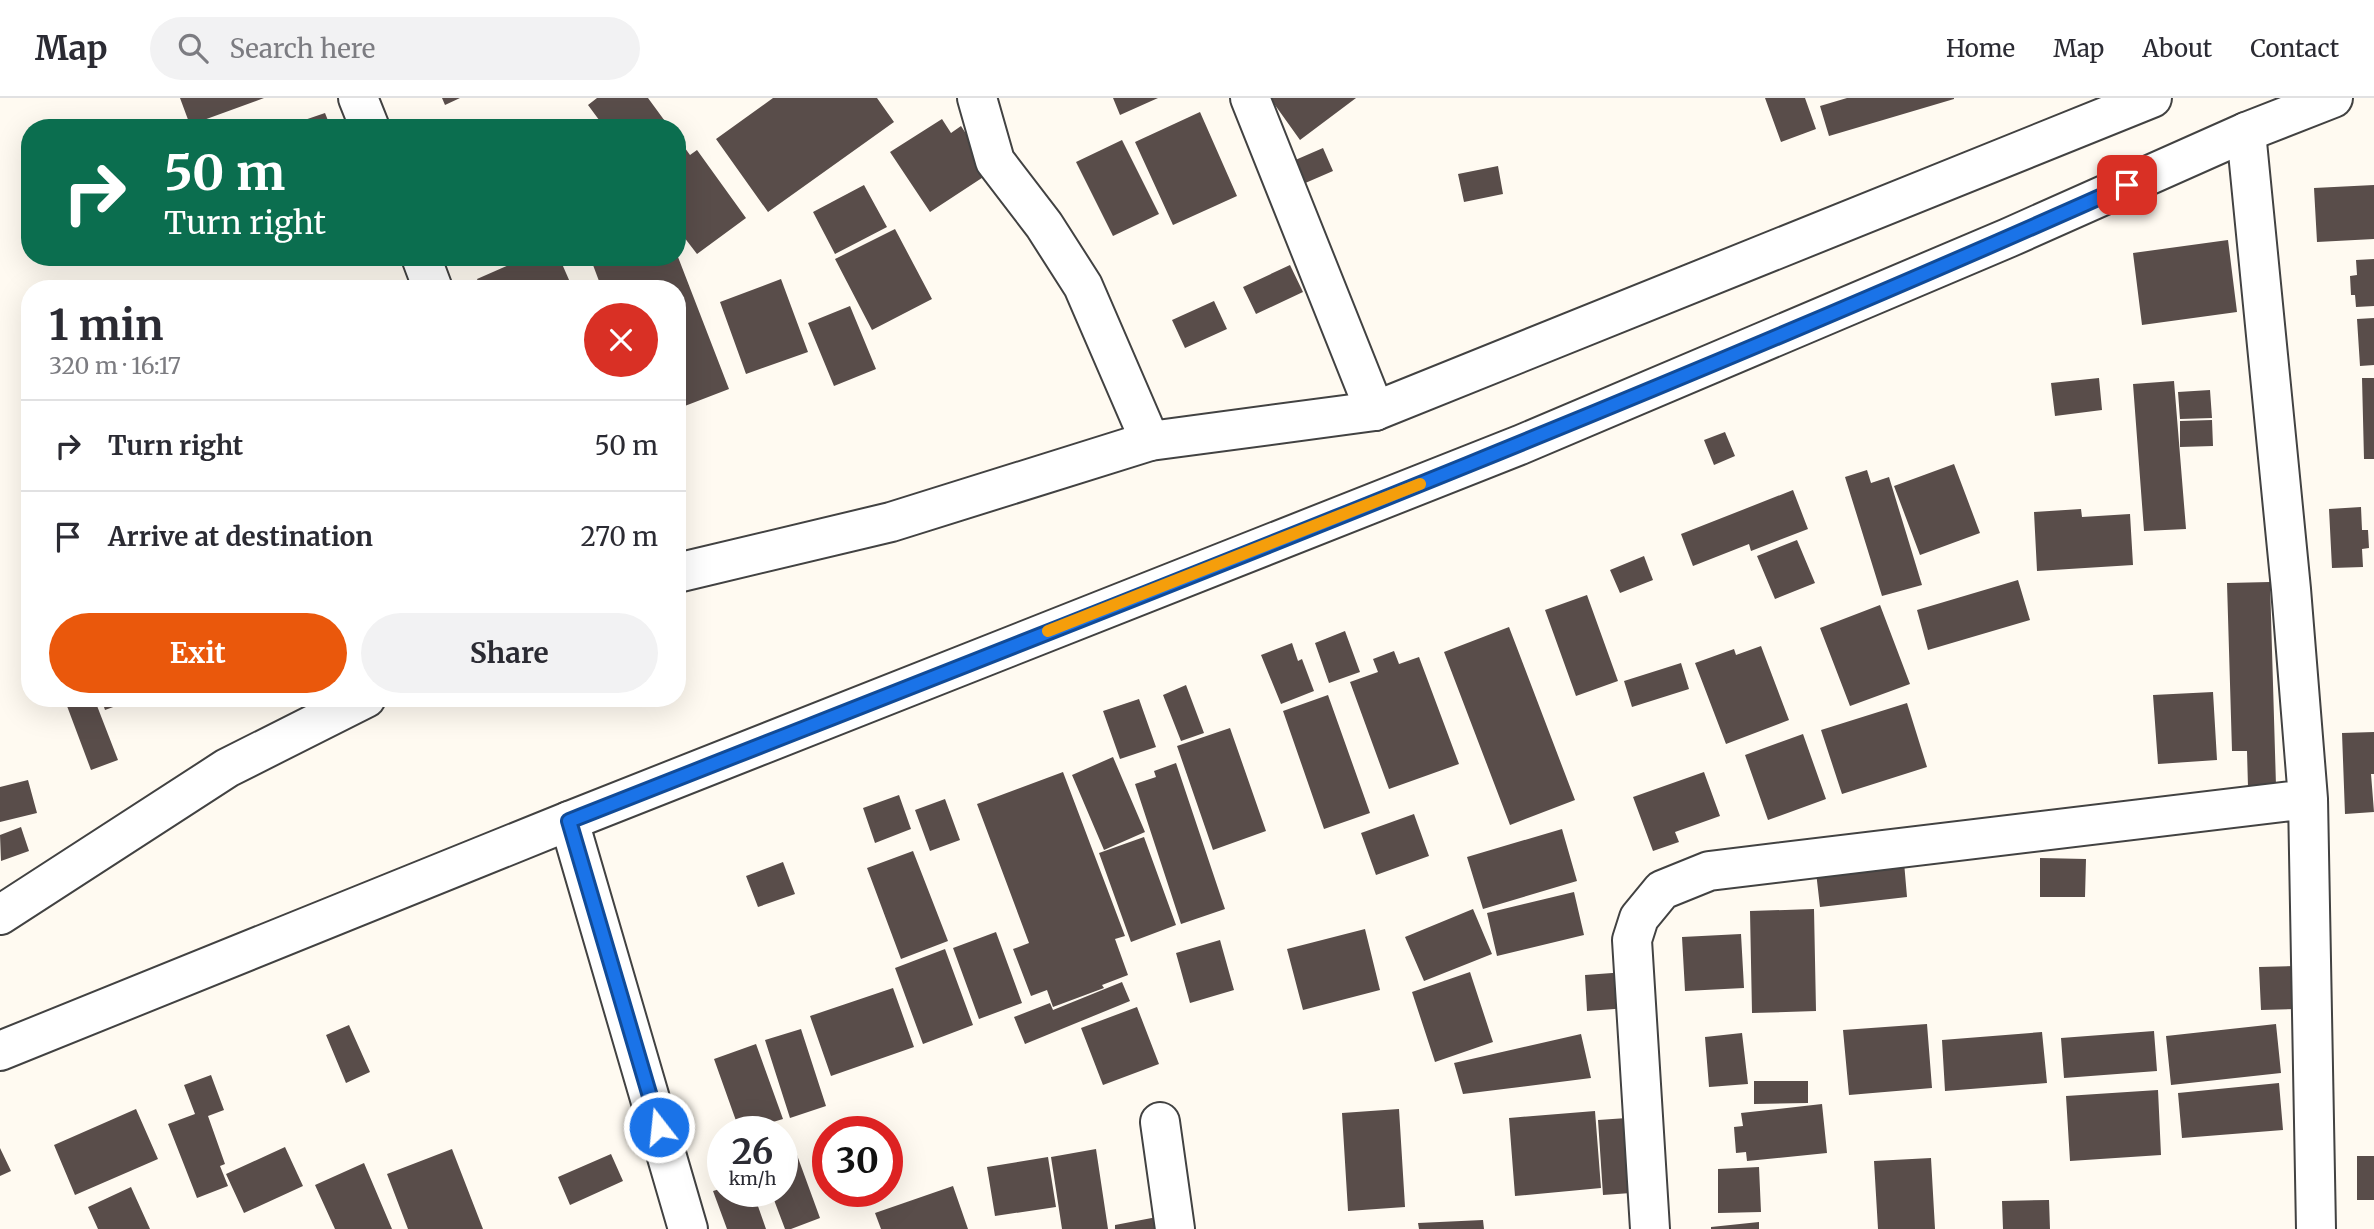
<!DOCTYPE html>
<html lang="en">
<head>
<meta charset="utf-8">
<style>
	body { margin:0; font-family:Merriweather,serif; background:#f2f2f3; color:#2b2b33; height:100vh; display:flex; flex-direction:column; font-size:26px; white-space:nowrap }
	* { box-sizing:border-box; margin:0 }
	p { font-size:23px; color:#7c7c81 }
	.icon { flex:none; width:38px; height:38px; fill:none; stroke:currentColor; stroke-width:2; stroke-linecap:round; stroke-linejoin:round }
	.map { position:relative; flex:1; overflow:hidden }
	.details { position:absolute; left:21px; top:182px; width:665px; height:427px; display:flex; flex-direction:column; background:#fff; border-radius:28px; box-shadow:0 7px 28px #0002 }
	.details>* { flex:none }
	.hud { position:absolute; left:21px; top:21px; width:665px; height:147px; border-radius:28px; box-shadow:0 7px 28px #0002; background:#0b6e4f; color:#fff; overflow:hidden }
	.speed { position:absolute; left:707px; top:1018px; display:flex; gap:14px; font-size:35px; font-weight:700; text-align:center }
	.speed>* { display:grid; place-content:center; width:91px; height:91px; border-radius:50%; background:#fff; box-shadow:0 7px 28px #0002; line-height:1 }
	.speed small { font-size:18px; font-weight:400 }
	.speed .limit { border:10px solid #d22; background:#fff; color:#111 }
	.pin { position:absolute; display:grid; place-items:center; width:60px; height:60px; color:#fff; margin:-30px; border-radius:14px; box-shadow:0 4px 10px #0006 }
	.me { position:absolute; width:77px; margin:-38px; rotate:344deg; stroke-linejoin:round; filter:drop-shadow(0 0 5px #0008) }
	.turn { display:flex; align-items:center; gap:24px; height:147px; padding:0 28px; font-size:32px }
	.turn .icon { width:91px; height:91px; stroke-width:2.5 }
	.turn b { display:block; font-size:49px; line-height:60px }
	.round { display:grid; place-items:center; flex:none; width:74px; height:74px; border-radius:37px; background:#f2f2f3 }
	.head { display:flex; align-items:center; justify-content:space-between; height:119px; padding:0 28px }
	h1 { font-size:42px; font-weight:700; line-height:52px }
	.primary-button { display:flex; gap:14px; margin-top:auto; padding:14px 28px }
	.primary-button a { flex:1; height:80px; border-radius:42px; background:#ea580c; color:#fff; font-size:28px; font-weight:700; line-height:80px; text-align:center }
	.primary-button a+a { background:#f2f2f3; color:#2b2b33 }
	ul { padding:0; list-style:none }
	li { display:flex; align-items:center; gap:21px; height:91px; padding:0 28px; border-top:2px solid #e1e1e2 }
	li div { flex:1 }
	li b { display:block; font-size:26px }
	li em { font-style:normal }
	header { display:flex; align-items:center; gap:42px; box-sizing:border-box; height:98px; padding:0 35px; background:#fff; border-bottom:2px solid #e1e1e2 }
	header strong { font-size:33px }
	nav { display:flex; gap:38px; margin-inline-start:auto; font-size:24px }
	.search { width:490px; height:63px; background:#f2f2f3; display:flex; align-items:center; gap:18px; box-sizing:border-box; padding:0 24px; border-radius:38px; color:#7c7c81; font-size:26px }
	.map>svg:first-child { display:block }
	.building { fill:#594d4a }
	.lines { fill:none; stroke-linecap:round; stroke-linejoin:round }
	.minor-casing { stroke:#424242; stroke-width:42 }
	.tertiary-casing { stroke:#424242; stroke-width:42 }
	.minor { stroke:#fff; stroke-width:38 }
	.tertiary { stroke:#fff; stroke-width:38 }
	.route-casing { stroke:#114b97; stroke-width:18 }
	.route { stroke:#1a73e8; stroke-width:12 }
	.slow { stroke:#f59e0b; stroke-width:12 }
</style>
</head>
<body>
<header>
<strong>Map</strong>
<div class="search"><svg class="icon" aria-label="search" viewBox="0 0 24 24"><circle cx="10" cy="10" r="6"/><path d="M15 15l6 6"/></svg>Search here</div>
<nav><a>Home</a><a>Map</a><a>About</a><a>Contact</a></nav>
</header>
<div class="map">
<svg width="2374" height="1131" viewBox="0 0 2374 1131">
	<rect width="100%" height="100%" fill="#fffaf1"/>
	<path class="building" d="M180,0H264L190,27Z
		M442,0H460L445,7Z
		M597,0H648L670,30H605L588,7Z
		M773,0H877L894,24L768,114L716,41Z
		M1113,0H1158L1120,17Z
		M1270,0H1356L1300,42Z
		M1765,0H1805L1816,31L1781,44Z
		M1847,0H1954V1L1829,38L1820,8Z
		M1200,14L1237,98L1173,127L1135,44Z
		M325,15L331,30H284V29Z
		M547,21L550,30H525Z
		M942,21L951,35L961,28L991,74L930,114L890,54Z
		M677,39L690,57L697,52L746,120L697,156L677,130Z
		M1122,42L1159,116L1113,138L1076,64Z
		M1323,50L1333,73L1303,86L1293,63Z
		M1498,68L1503,96L1464,104L1458,76Z
		M864,87L887,129L835,156L813,114Z
		M2374,87V141L2317,144L2314,90Z
		M895,131L932,201L872,232L835,161Z
		M2228,142L2237,214L2142,227L2133,155Z
		M152,159H176V160L155,167Z
		M527,159H559L573,191H481L477,181Z
		M590,159H678L729,291L677,311V191H602Z
		M2374,161V208L2356,209L2355,197H2351L2350,178L2357,177L2356,162Z
		M1290,167L1303,194L1256,216L1243,189Z
		M781,181L808,254L746,276L720,204Z
		M1214,203L1227,231L1185,250L1172,222Z
		M850,208L876,271L834,288L808,225Z
		M2374,220V267L2360,268L2357,221Z
		M2099,280L2102,312L2055,318L2051,285Z
		M2362,280H2374V361H2364Z
		M2174,283L2186,431L2144,433L2133,286Z
		M2210,292L2212,320L2180,321L2178,294Z
		M2212,322L2213,348L2180,349V323Z
		M1725,334L1735,358L1714,367L1704,342Z
		M1954,366L1980,435L1920,457L1894,388Z
		M1867,372L1871,385L1889,379L1922,487L1882,498L1845,379Z
		M1793,392L1808,431L1751,453L1749,446L1693,468L1681,436Z
		M2361,409L2362,432H2368L2369,450L2362,451L2363,469L2332,470L2329,411Z
		M2081,411L2082,419L2130,416L2133,467L2037,473L2034,414Z
		M1797,442L1815,485L1775,501L1757,458Z
		M1644,458L1653,482L1620,495L1610,472Z
		M2018,482L2030,522L1928,552L1917,512Z
		M2270,484L2276,688L2248,689L2247,653H2232L2227,485Z
		M1587,497L1618,583L1576,598L1545,512Z
		M1880,507L1910,586L1850,608L1820,530Z
		M1509,529L1575,702L1510,727L1444,554Z
		M1345,533L1360,574L1329,585L1315,545Z
		M1292,545L1298,563L1302,561L1314,593L1281,606L1261,557Z
		M1761,548L1789,622L1726,646L1695,565L1734,551L1736,557Z
		M1394,553L1399,566L1419,559L1459,666L1389,691L1350,584L1378,574L1373,561Z
		M1681,565L1689,591L1632,609L1624,583Z
		M1186,587L1204,635L1181,643L1163,597Z
		M2213,594L2217,662L2158,666L2153,597Z
		M1328,597L1370,715L1324,731L1283,613Z
		M64,600H94L118,662L91,672Z
		M101,600H135V601L105,612Z
		M1139,601L1156,649L1120,661L1103,613Z
		M1907,605L1927,669L1842,696L1821,632Z
		M1230,630L1266,733L1213,752L1177,648Z
		M2374,634V676H2371L2374,714L2345,716L2342,635Z
		M1803,636L1826,701L1768,722L1745,657Z
		M1113,659L1145,734L1104,752L1072,677Z
		M1176,665L1225,811L1181,826L1135,686L1156,679L1154,673Z
		M1063,674L1125,838L1115,841L1128,877L1102,887L1104,890L1053,909L1047,892L1031,898L1013,851L1029,845L977,706Z
		M1704,674L1720,718L1675,734L1679,744L1653,753L1633,699Z
		M28,682L37,715L0,724V689Z
		M899,697L911,731L875,745L863,710Z
		M945,701L960,742L930,753L915,712Z
		M1414,716L1429,758L1376,777L1361,735Z
		M21,729L29,753L1,763L0,737Z
		M1562,731L1577,783L1483,811L1467,759Z
		M1144,739L1176,827L1131,844L1099,755Z
		M913,753L948,843L901,861L867,770Z
		M2040,760L2086,761L2085,799H2040Z
		M783,764L795,796L758,809L746,778Z
		M1904,764L1907,799L1820,809L1816,774Z
		M1574,794L1584,837L1497,858L1487,815Z
		M1473,811L1492,856L1424,883L1405,839Z
		M1814,811L1816,913L1752,915L1750,813Z
		M1365,831L1380,892L1303,912L1287,851Z
		M996,834L1022,905L979,921L953,850Z
		M1741,836L1744,890L1685,893L1682,839Z
		M1220,842L1234,892L1190,905L1176,855Z
		M945,851L973,927L923,946L895,870Z
		M2295,868L2296,911L2261,912L2259,869Z
		M1470,874L1493,944L1435,964L1412,894Z
		M1626,874L1628,910L1587,913L1585,877Z
		M1122,884L1130,903L1025,946L1014,919L1050,905L1053,912Z
		M893,890L914,949L831,978L810,918Z
		M1137,909L1159,966L1103,987L1081,930Z
		M1927,926L1932,990L1849,997L1843,932Z
		M2276,926L2281,975L2171,987L2166,938Z
		M349,927L370,974L346,985L326,937Z
		M801,931L826,1008L790,1020L765,942Z
		M2154,933L2157,973L2064,980L2061,940Z
		M2042,934L2047,985L1945,993L1942,942Z
		M1742,935L1748,986L1709,989L1705,939Z
		M1581,936L1591,980L1463,996L1454,965Z
		M756,946L783,1021L740,1034L714,961Z
		M211,977L224,1012L208,1018L225,1066L220,1068L228,1088L197,1100L168,1026L195,1016L184,987Z
		M1754,983H1808V1005L1754,1006Z
		M2279,985L2283,1032L2182,1040L2178,995Z
		M2158,992L2161,1057L2070,1063L2066,998Z
		M1822,1006L1827,1055L1747,1063L1746,1054L1736,1055L1734,1029L1743,1028L1741,1015Z
		M136,1011L158,1061L75,1097L54,1047Z
		M1399,1011L1405,1109L1348,1113L1342,1015Z
		M1595,1013L1601,1090L1515,1098L1509,1020Z
		M1627,1020L1631,1095L1603,1097L1598,1022Z
		M285,1049L303,1088L244,1115L226,1076Z
		M0,1050L11,1073L0,1078Z
		M452,1051L483,1131H408L387,1076Z
		M1096,1051L1108,1131H1062L1051,1059Z
		M611,1056L623,1083L570,1107L558,1079Z
		M797,1057L820,1120L791,1131H785L771,1094H782V1062Z
		M2357,1058H2374V1102H2357Z
		M1048,1059L1056,1109L995,1118L987,1069Z
		M1931,1060L1935,1131H1878L1874,1063Z
		M364,1065L392,1131H335L315,1087Z
		M1759,1069L1761,1114L1718,1115V1071Z
		M953,1088L968,1131H881L875,1115Z
		M131,1089L150,1131H98L88,1109Z
		M723,1090V1094H753L766,1131H727L713,1093Z
		M2049,1102L2050,1131H2003L2002,1103Z
		M1157,1119L1159,1131H1115V1127Z
		M1483,1122L1484,1131H1419L1418,1125Z
		M1759,1124V1131H1711V1129Z"/>
	<g class="lines">
		<g class="minor-casing">
			<path id="minor" d="M358,0L370,30
				M977,0L995,63L1044,127L1083,188L1150,343
				M1250,0L1375,313
				M2246,34L2291,491L2308,701L2316,1131
				M421,159L433,191
				M569,723L688,1131
				M1160,1024L1175,1131
				M1650,1131L1632,842L1639,820L1662,792L1709,773L2308,701"/>
		</g>
		<g class="tertiary-casing">
			<path id="tertiary" d="M677,475L891,424L1150,343L1375,313L2152,0
				M0,817L227,670L366,600
				M0,953L569,723L1520,347L2008,140L2246,34L2333,0"/>
		</g>
		<use href="#minor" class="minor"/>
		<use href="#tertiary" class="tertiary"/>
	</g>
	<g class="lines">
		<g class="route-casing">
			<path id="route" d="M659,1029L569,723C1091,517 1615,316 2127,87"/>
		</g>
		<use href="#route" class="route"/>
		<path class="slow" d="M1048,533L1420,386"/>
	</g>
</svg>
<div class="speed"><div>26<small>km/h</small></div><div class="limit">30</div></div>
<div class="pin" style="left:2127px;top:87px;background:#d93025"><svg class="icon" aria-label="arrive" viewBox="0 0 24 24"><path d="M6 21V4h12l-3 4 3 4H6"/></svg></div>
<svg class="me" style="left:659px;top:1029px" viewBox="-20 -20 40 40"><circle r="17" fill="#1a73e8" stroke="#fff" stroke-width="3"/><path d="M0-11L8 9 0 5-8 9z" fill="#fff"/></svg>
<div class="hud">
<div class="turn"><svg class="icon" aria-label="right" viewBox="0 0 24 24"><path d="M7 20v-9h11M14 6l5 5-5 5"/></svg><div><b>50 m</b>Turn right</div></div>
</div>
<section class="details">
<div class="head"><div><h1>1 min</h1><p>320 m · 16:17</p></div><a class="round" style="background:#d93025;color:#fff"><svg class="icon" aria-label="close" viewBox="0 0 24 24"><path d="M6 6l12 12M18 6L6 18"/></svg></a></div>
<ul>
<li><svg class="icon" aria-label="right" viewBox="0 0 24 24"><path d="M7 20v-9h11M14 6l5 5-5 5"/></svg><div><b>Turn right</b></div><em>50 m</em></li>
<li><svg class="icon" aria-label="arrive" viewBox="0 0 24 24"><path d="M6 21V4h12l-3 4 3 4H6"/></svg><div><b>Arrive at destination</b></div><em>270 m</em></li>
</ul>
<div class="primary-button"><a>Exit</a><a>Share</a></div>
</section>
</div>
</body>
</html>
